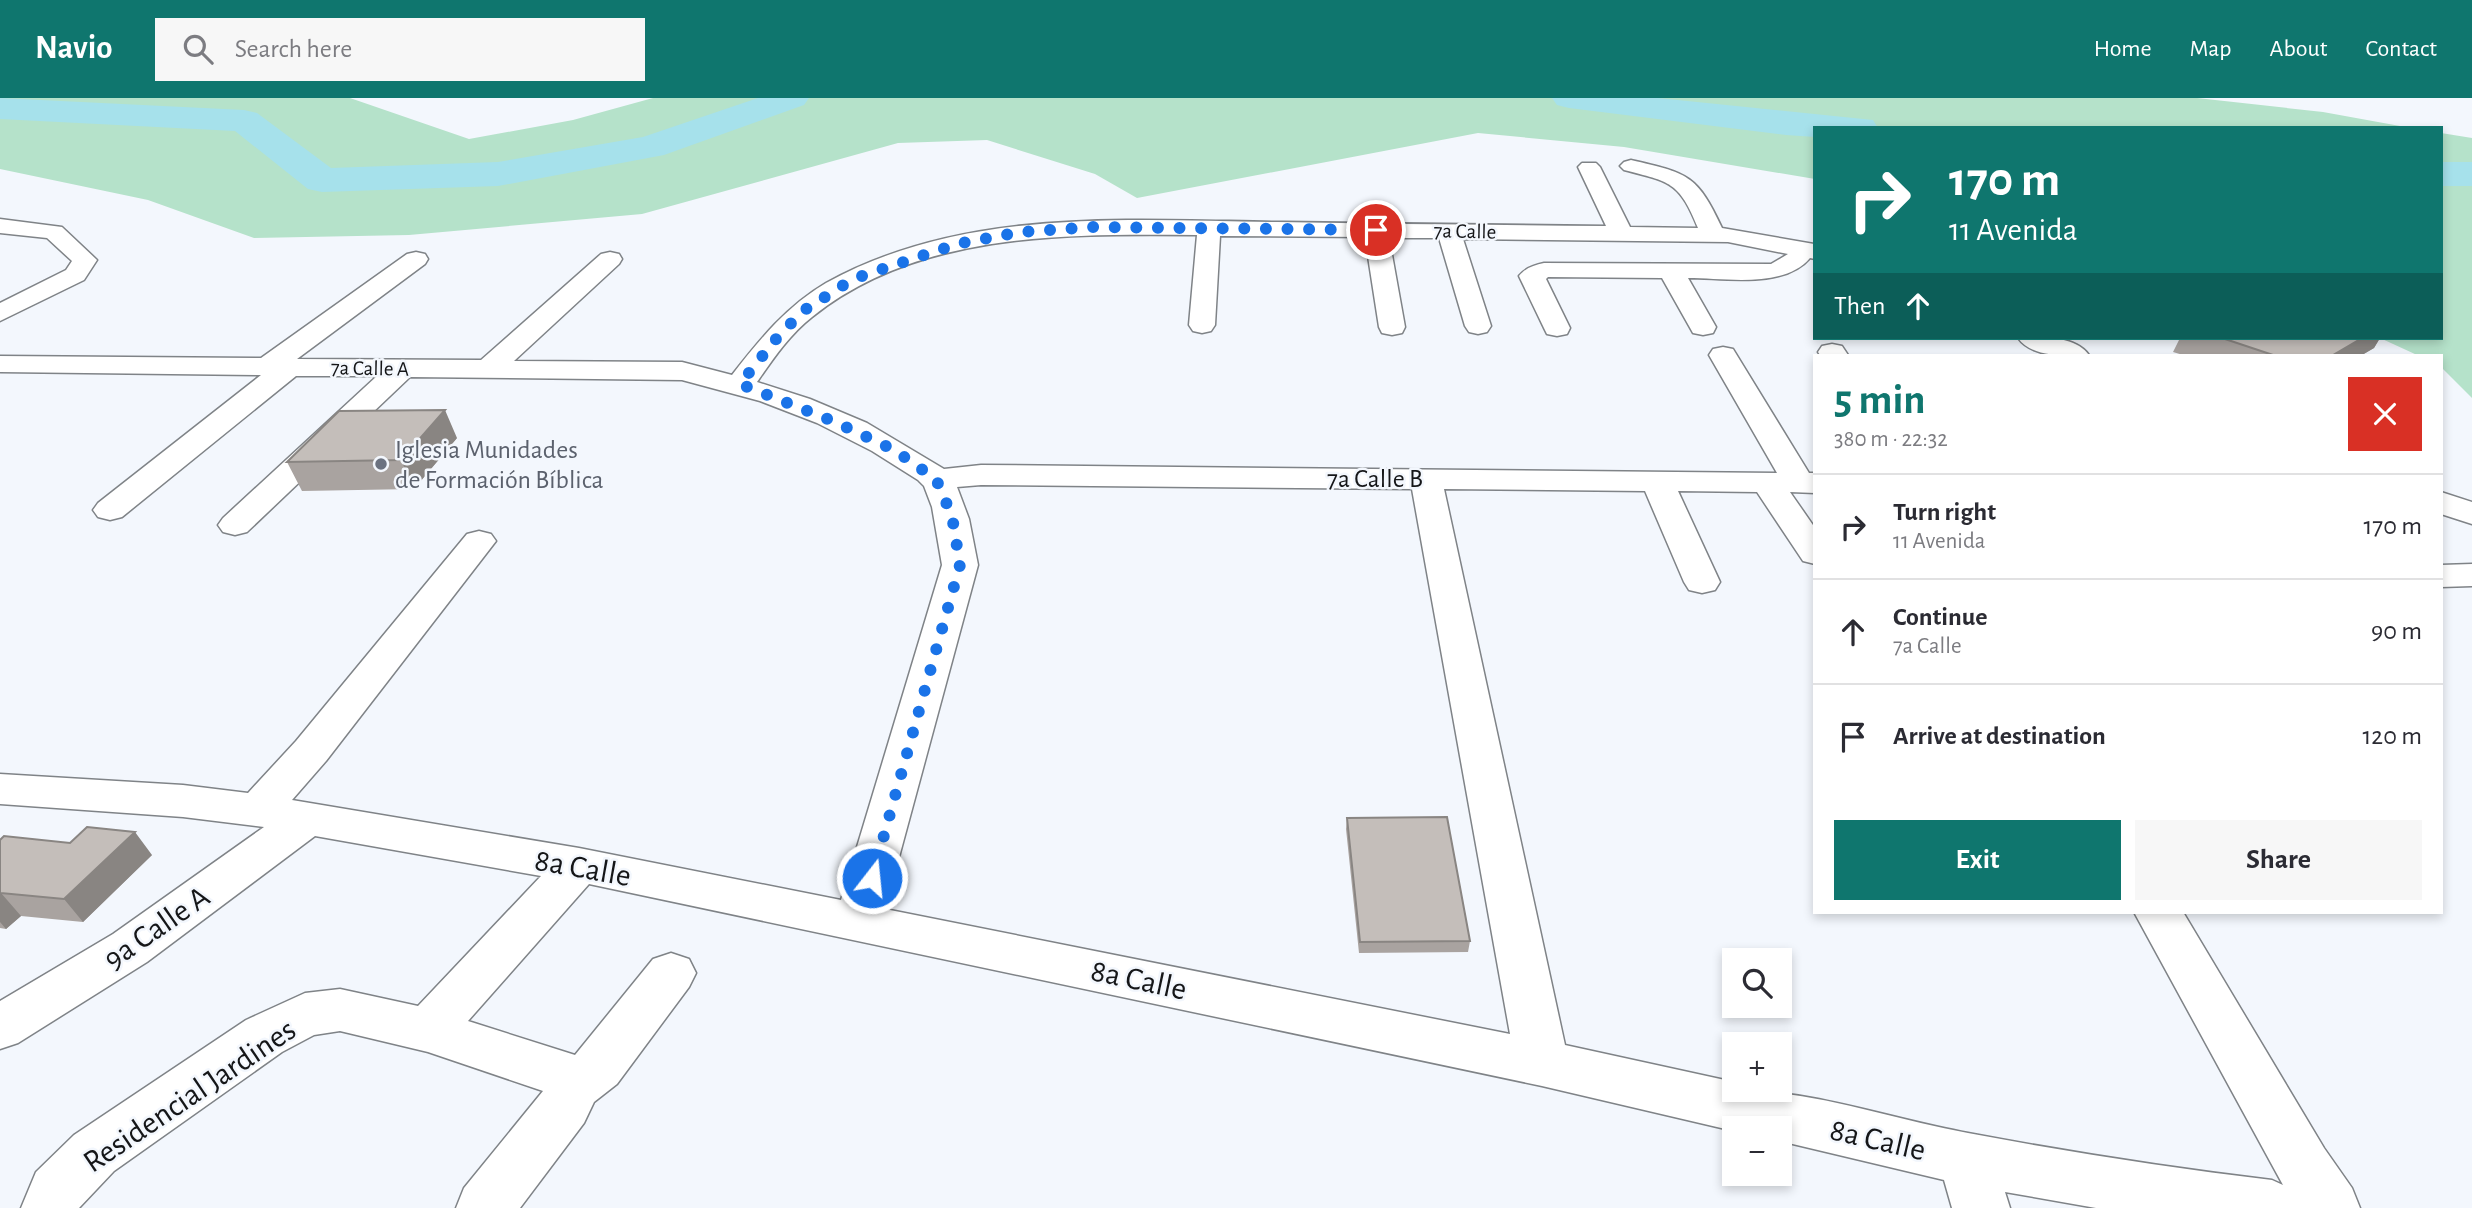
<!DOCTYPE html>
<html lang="en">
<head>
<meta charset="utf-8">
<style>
	body { margin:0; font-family:"Alegreya Sans",sans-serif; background:#f7f7f7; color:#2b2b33; height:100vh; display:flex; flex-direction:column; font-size:26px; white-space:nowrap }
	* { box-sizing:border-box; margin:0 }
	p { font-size:23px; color:#7c7c81 }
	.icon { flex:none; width:38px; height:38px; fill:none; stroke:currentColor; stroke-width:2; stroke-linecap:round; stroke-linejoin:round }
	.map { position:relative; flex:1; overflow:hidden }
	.drawer { position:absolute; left:1813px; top:256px; width:630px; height:560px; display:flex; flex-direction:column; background:#fff; border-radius:0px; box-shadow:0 4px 10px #0003 }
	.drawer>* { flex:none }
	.guide { position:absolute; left:1813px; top:28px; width:630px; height:214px; border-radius:0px; box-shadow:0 4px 10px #0003; background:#0f766e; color:#fff; overflow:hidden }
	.tools { position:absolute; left:1722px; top:850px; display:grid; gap:14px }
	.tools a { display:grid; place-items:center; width:70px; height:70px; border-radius:0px; background:#fff; box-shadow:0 4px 10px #0003; font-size:35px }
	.pin { position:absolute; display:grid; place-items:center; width:60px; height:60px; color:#fff; margin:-30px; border:4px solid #fff; border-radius:50%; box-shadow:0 2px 7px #0007 }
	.me { position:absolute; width:77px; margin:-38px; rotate:16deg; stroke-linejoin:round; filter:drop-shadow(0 0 5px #0008) }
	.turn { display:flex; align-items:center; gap:24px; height:147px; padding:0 21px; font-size:32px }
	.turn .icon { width:91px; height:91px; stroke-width:2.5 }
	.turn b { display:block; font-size:49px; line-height:60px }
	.then { display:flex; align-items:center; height:66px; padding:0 21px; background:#0003; gap:14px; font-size:26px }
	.round { display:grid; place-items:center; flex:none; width:74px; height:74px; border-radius:0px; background:#f7f7f7 }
	.overview { display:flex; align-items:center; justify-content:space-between; height:119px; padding:0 21px }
	h1 { font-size:42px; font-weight:700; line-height:52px; color:#0f766e }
	.primary-button { display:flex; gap:14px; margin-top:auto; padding:14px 21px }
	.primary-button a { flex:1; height:80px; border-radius:0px; background:#0f766e; color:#fff; font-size:28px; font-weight:700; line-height:80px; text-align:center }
	.primary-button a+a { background:#f7f7f7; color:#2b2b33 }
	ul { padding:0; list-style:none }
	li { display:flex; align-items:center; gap:21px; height:105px; padding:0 21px; border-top:2px solid #e1e1e2 }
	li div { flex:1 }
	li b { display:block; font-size:26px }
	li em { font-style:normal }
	header { display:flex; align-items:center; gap:42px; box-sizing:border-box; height:98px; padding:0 35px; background:#0f766e; color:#fff }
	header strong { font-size:33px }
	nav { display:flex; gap:38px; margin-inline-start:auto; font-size:24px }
	.search { width:490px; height:63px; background:#f7f7f7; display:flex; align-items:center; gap:18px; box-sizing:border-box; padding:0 24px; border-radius:0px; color:#7c7c81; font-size:26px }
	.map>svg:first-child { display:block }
	.green { fill:#b5e2ca }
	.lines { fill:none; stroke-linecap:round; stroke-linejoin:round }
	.river { fill:#a6e1eb; fill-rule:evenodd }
	.minor-casing { stroke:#7f8387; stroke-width:3 }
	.minor { fill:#fff; fill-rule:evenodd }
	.wall { fill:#a9a3a0 }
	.shaded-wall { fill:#898582 }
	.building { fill:#c4beba; stroke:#898582; stroke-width:2 }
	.route { stroke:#1a73e8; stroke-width:12; stroke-dasharray:0 21.6 }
	.worship-dot { fill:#6b7280; stroke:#f3f7fd; stroke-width:2.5 }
	.labels { text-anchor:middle; stroke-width:5; stroke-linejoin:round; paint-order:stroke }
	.far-street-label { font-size:21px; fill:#151618; stroke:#f3f7fd }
	.worship-label { font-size:26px; fill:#5b616d; stroke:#f3f7fd; text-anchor:start }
	.street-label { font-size:26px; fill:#151618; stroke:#f3f7fd }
	.near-street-label { font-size:32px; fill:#151618; stroke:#f3f7fd }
</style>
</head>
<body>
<header>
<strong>Navio</strong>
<div class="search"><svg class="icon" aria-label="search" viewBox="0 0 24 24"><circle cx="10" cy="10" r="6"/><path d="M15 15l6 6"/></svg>Search here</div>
<nav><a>Home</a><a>Map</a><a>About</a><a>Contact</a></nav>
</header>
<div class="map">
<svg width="2472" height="1110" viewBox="0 0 2472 1110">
	<rect width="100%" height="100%" fill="#f3f7fd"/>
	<path class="green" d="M0,0H350L469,41L573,22L653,0H2197L2323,14L2411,30H1815V81L1624,49L1478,35L1137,100L1095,76L987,42L898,45L642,116L409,137L254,140L148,102L0,71Z
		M2441,35L2472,40V300L2441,269V257H2417L2380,240H2441Z"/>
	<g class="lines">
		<path class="river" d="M0,0L244,12L257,15L331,70L498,64L643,39L758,0H809L804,7L664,57L498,88L322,94L308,91L235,33L0,21Z
			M1552,0H1658L1873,22L1878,30H1815V39L1786,37L1569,10L1557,7Z
			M2441,64H2472V88H2441Z"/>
		<g class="minor-casing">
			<path id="minor" d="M1631,62C1687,75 1697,76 1722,130L1814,146L1815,161L1810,160C1784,191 1725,180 1688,180L1716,229L1713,235L1703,237L1693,235L1662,180L1548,179L1546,181L1570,230L1567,236L1557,238L1547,236L1544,230L1519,178C1525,170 1534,167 1544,165L1771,166L1788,156L1728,144L1463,141L1491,228L1487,234L1478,236L1469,234L1465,228L1439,140H1389L1405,229L1402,235L1392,237L1382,235L1379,229L1365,139L1220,138L1215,227L1211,233L1202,235L1193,233L1189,227L1197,137C1067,136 919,133 812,219C790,236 773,261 757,284L810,301L867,325L944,371L981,367L1777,375L1709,257L1713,251L1723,249L1733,251L1809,375H1815V395L1790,394L1815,430V466L1803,463L1757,394L1678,393L1720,484L1715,492L1702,495L1689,492L1684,484L1645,393L1444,391L1565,947L1734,984V992C1813,992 1891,1021 1968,1035C2069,1054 2170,1070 2272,1082L2283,1087L2134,814H2183L2324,1050L2352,1090L2360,1110H2096L2005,1094L2010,1110H1952L1944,1082L1780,1043V1031L1734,1033L1542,988L589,786L468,923L575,957L653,861L671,855L689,861L696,875L689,889L617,986L594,1004L584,1025L520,1110H456L464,1090L543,993L428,954L340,933L314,937L282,954L114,1073L79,1110H21L36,1074L74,1037L246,922L305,895L340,891L418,908L541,778L315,738L147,864L18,945L0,951V903L113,836L264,729L183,719L0,706V676L183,687L248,695L296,643L467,436L479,433L491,436L496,443L326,663L292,702L579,750L841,802L942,467L932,409L924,388L918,382L872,353L817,325L760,303L682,282L410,279L247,434L235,437L223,434L218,427L223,420L377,278H296L122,419L110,422L98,419L93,412L98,405L261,277L0,274V258L261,260L407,156L416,154L425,156L428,161L425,166L297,261L481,262L601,156L610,154L619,156L622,161L619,166L514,263L682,264L732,277C760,241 787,208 826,185C963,109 1128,122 1278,124C1387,126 1496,127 1606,128L1578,69L1582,65H1596L1600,69L1630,129L1698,130C1679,83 1670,84 1624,72L1620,68L1624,64ZM981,387L1412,391L1510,936L885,811L978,467L969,421L957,389Z
				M0,121L62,129L97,162L84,182L0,223V205L66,172L72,163L47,140L0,135Z
				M2018,240C2040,239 2075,237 2089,257C2067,258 2032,260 2018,240Z
				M1832,246L1842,248L1848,257H1820L1818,254L1822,248Z
				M2441,394L2472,404V426L2441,416Z
				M2472,466V488L2441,489V467Z"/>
		</g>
		<use href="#minor" class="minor"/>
	</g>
	<path class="wall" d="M2180,240H2380L2374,250L2362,257H2183L2173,254Z
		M457,340L414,391L302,393L287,364Z
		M1347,720L1470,843L1468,854L1359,855L1346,731Z
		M0,742L152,757L83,824L21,818L6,831L0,830Z"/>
	<path class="shaded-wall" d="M2362,240H2380L2374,250L2362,257H2333Z
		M445,312L457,340L414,391L401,362Z
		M135,734L152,757L83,824L64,801Z
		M1,795L21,818L6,831L0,824V796Z"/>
	<path class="building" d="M2222,240H2362L2333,257H2273Z
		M445,312L401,362L287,364L339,313Z
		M1447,719L1470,843L1360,844L1347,720Z
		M87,729L135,734L64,801L1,795L0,796V742L4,738L70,745Z"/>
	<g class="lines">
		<path class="route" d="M872,780L960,467L952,418L936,381L894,352L835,324L740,286L776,241L803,213L853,181L957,146L1020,134L1092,129L1376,132"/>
	</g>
	<circle class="worship-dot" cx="381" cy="366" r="7"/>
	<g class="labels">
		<g class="far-street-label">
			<text transform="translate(1465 133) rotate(1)" y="7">7a Calle</text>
			<text transform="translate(370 270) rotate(1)" y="7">7a Calle A</text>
		</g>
		<g class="worship-label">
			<text x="395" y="360">Iglesia Munidades<tspan x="395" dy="30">de Formación Bíblica</tspan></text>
		</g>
		<g class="street-label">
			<text x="1375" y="389">7a Calle B</text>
		</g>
		<g class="near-street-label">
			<text transform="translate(583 769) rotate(10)" y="11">8a Calle</text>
			<text transform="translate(156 829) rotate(-35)" y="11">9a Calle A</text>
			<text transform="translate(1139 881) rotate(12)" y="11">8a Calle</text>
			<text transform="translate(189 997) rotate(-34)" y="11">Residencial Jardines</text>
			<text transform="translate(1878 1041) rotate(13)" y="11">8a Calle</text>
		</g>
	</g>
</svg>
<div class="tools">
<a><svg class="icon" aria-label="search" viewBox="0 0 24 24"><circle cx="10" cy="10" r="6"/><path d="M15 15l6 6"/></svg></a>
<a>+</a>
<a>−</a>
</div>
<div class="pin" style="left:1376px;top:132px;background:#d93025"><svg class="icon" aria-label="arrive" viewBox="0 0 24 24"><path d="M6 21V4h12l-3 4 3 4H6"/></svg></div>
<svg class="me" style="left:872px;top:780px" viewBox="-20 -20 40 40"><circle r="17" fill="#1a73e8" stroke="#fff" stroke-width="3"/><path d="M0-11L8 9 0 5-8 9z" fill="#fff"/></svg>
<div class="guide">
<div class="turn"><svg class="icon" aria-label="right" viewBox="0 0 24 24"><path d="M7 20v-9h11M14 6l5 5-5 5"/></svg><div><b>170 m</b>11 Avenida</div></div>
<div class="then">Then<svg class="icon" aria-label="ahead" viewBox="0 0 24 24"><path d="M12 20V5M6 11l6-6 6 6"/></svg></div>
</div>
<section class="drawer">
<div class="overview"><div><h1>5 min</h1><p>380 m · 22:32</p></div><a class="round" style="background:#d93025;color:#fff"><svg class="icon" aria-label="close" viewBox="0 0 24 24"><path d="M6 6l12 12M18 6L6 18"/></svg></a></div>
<ul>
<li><svg class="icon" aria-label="right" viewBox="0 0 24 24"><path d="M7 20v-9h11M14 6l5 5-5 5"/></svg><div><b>Turn right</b><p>11 Avenida</p></div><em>170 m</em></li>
<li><svg class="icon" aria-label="ahead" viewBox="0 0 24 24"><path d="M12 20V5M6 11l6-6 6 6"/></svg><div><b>Continue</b><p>7a Calle</p></div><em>90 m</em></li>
<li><svg class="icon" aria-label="arrive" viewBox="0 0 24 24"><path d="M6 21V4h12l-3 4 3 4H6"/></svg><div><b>Arrive at destination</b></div><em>120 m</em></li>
</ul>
<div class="primary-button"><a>Exit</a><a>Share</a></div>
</section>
</div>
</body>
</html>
